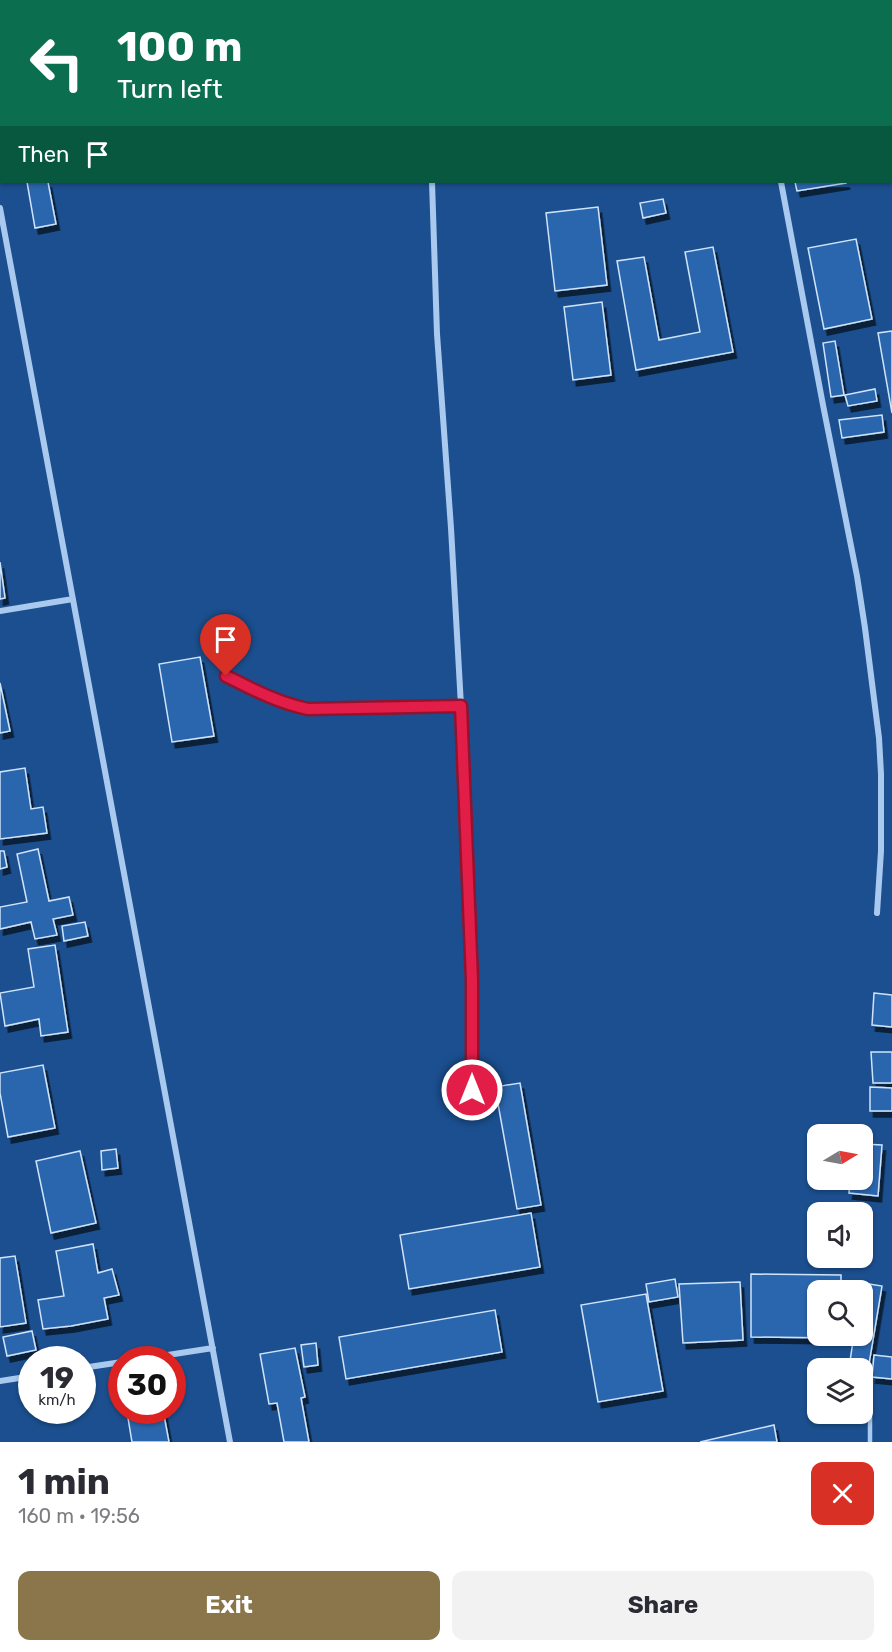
<!DOCTYPE html>
<html lang="en">
<head>
<meta charset="utf-8">
<style>
	body { margin:0; font-family:Rubik,sans-serif; background:#f2f2f3; color:#2b2b33; height:100vh; display:flex; flex-direction:column; font-size:22px; white-space:nowrap }
	* { box-sizing:border-box; margin:0 }
	p { font-size:20px; color:#7c7c81 }
	.icon { flex:none; width:33px; height:33px; fill:none; stroke:currentColor; stroke-width:2; stroke-linecap:round; stroke-linejoin:round }
	.map { position:relative; height:1442px; overflow:hidden }
	.drawer { display:flex; flex-direction:column; background:#fff; flex:1 }
	.drawer>* { flex:none }
	.banner { position:absolute; left:0px; top:0px; width:892px; height:183px; box-shadow:0 2px 4px #0004; background:#0b6e4f; color:#fff; overflow:hidden }
	.needle { width:39px; rotate:80deg }
	.buttons { position:absolute; left:807px; top:1124px; display:grid; gap:12px }
	.buttons a { display:grid; place-items:center; width:66px; height:66px; border-radius:12px; background:#fff; box-shadow:0 2px 4px #0004; font-size:30px }
	.speed { position:absolute; left:18px; top:1346px; display:flex; gap:12px; font-size:30px; font-weight:700; text-align:center }
	.speed>* { display:grid; place-content:center; width:78px; height:78px; border-radius:50%; background:#fff; box-shadow:0 2px 4px #0004; line-height:1 }
	.speed small { font-size:15px; font-weight:400 }
	.speed .limit { border:9px solid #d22; background:#fff; color:#111 }
	.pin { position:absolute; display:grid; place-items:center; width:51px; height:51px; color:#fff; margin:-62px -26px; border-radius:50% 50% 50% 0; rotate:-45deg; box-shadow:0 0 6px #0007 }
	.pin .icon { rotate:45deg }
	.me { position:absolute; width:66px; margin:-33px; rotate:0deg; stroke-linejoin:round; filter:drop-shadow(0 0 4px #0008) }
	.turn { display:flex; align-items:center; gap:21px; height:126px; padding:0 18px; font-size:27px }
	.turn .icon { width:78px; height:78px; stroke-width:2.5 }
	.turn b { display:block; font-size:42px; line-height:51px }
	.then { display:flex; align-items:center; height:57px; padding:0 18px; background:#0003; gap:12px; font-size:22px }
	.round { display:grid; place-items:center; flex:none; width:63px; height:63px; border-radius:12px; background:#f2f2f3 }
	.summary { display:flex; align-items:center; justify-content:space-between; height:102px; padding:0 18px }
	h1 { font-size:36px; font-weight:700; line-height:45px }
	.action { display:flex; gap:12px; margin-top:auto; padding:12px 18px }
	.action a { flex:1; height:69px; border-radius:12px; background:#8a764a; color:#fff; font-size:24px; font-weight:700; line-height:69px; text-align:center }
	.action a+a { background:#f2f2f3; color:#2b2b33 }
	.map>svg:first-child { display:block }
	.building { fill:#2a66ad; stroke:#cfe3fa; stroke-width:1.5; filter:url(#shadow) }
	.lines { fill:none; stroke-linecap:round; stroke-linejoin:round }
	.service { stroke:#a9c9ee; stroke-width:4.5 }
	.minor { stroke:#a9c9ee; stroke-width:6 }
	.route-casing { stroke:#92132f; stroke-width:15 }
	.route { stroke:#e11d48; stroke-width:10 }
</style>
</head>
<body>
<div class="map">
<svg width="892" height="1442" viewBox="0 0 892 1442">
	<defs>
		<filter id="shadow"><feDropShadow dx="3.5" dy="6" stdDeviation="0" flood-color="#0009"/></filter>
	</defs>
	<rect width="100%" height="100%" fill="#1b4f8f"/>
	<path class="building" d="M503,0H586V2H503Z
		M27,182H48L56,224L35,228Z
		M795,182H846V183L797,191Z
		M663,199L666,213L643,218L640,203Z
		M598,207L607,285L555,291L546,213Z
		M856,239L872,319L824,329L808,248Z
		M713,247L733,352L636,370L617,261L644,257L659,340L700,332L685,252Z
		M602,302L611,375L573,380L564,307Z
		M892,331V413L878,333Z
		M835,341L844,395L831,397L823,343Z
		M875,389L877,401L848,406L845,395Z
		M882,415L884,432L842,438L839,420Z
		M0,562L5,598L0,599Z
		M200,657L214,736L172,742L159,664Z
		M0,683L10,731L0,733Z
		M25,768L31,809L43,807L47,833L0,839V772Z
		M38,849L49,901L69,897L73,915L53,919L57,935L35,939L31,922L0,929V907L27,902L17,854Z
		M0,851H4L7,867L0,869Z
		M85,922L88,936L64,941L62,926Z
		M55,945L68,1032L41,1036L39,1019L5,1026L0,993L34,987L28,949Z
		M874,993L892,995V1027L872,1025Z
		M871,1052H892V1083H873Z
		M43,1065L55,1128L8,1137L0,1093V1073Z
		M520,1083L541,1205L517,1209L495,1087Z
		M870,1087L892,1088V1111H870Z
		M863,1144L882,1145L878,1196L849,1193L850,1179H862Z
		M116,1149L118,1168L102,1170L101,1151Z
		M80,1151L96,1223L51,1233L36,1161Z
		M531,1213L540,1267L409,1289L400,1235Z
		M93,1244L98,1273L112,1269L119,1295L104,1298L108,1319L71,1326L43,1329L38,1300L64,1296L56,1251Z
		M15,1256L26,1323L0,1327V1258Z
		M751,1274L841,1275V1290H818V1335H840V1338L751,1337Z
		M675,1279L678,1297L649,1302L646,1284Z
		M740,1282L743,1340L683,1343L679,1284Z
		M863,1283L882,1286L869,1364L850,1361L854,1335H862Z
		M646,1294L663,1391L598,1402L581,1305Z
		M495,1310L502,1352L346,1379L339,1337Z
		M32,1331L36,1350L7,1356L3,1337Z
		M316,1343L318,1365L304,1367L301,1345Z
		M295,1348L305,1397L301,1398L309,1442H284L277,1403L269,1404L260,1354Z
		M874,1355L892,1357V1379L872,1377Z
		M141,1410H163L169,1442H132L127,1412Z
		M774,1425L777,1442H700Z"/>
	<g class="lines">
		<path class="service" d="M870,1442V1417"/>
		<path class="minor" d="M425,0V2
			M605,0V2
			M752,0V2
			M432,182L437,334L451,528L461,706L472,1003V1091
			M781,182L823,405L857,576L865,628L879,738L881,774V851L877,913
			M0,208L230,1442
			M0,611L73,599
			M226,676C253,689 278,703 308,709L461,706
			M142,1359L213,1348
			M82,1368L122,1362
			M0,1381L32,1376"/>
	</g>
	<g class="lines">
		<g class="route-casing">
			<path id="route" d="M226,676C252,689 278,703 308,709L461,706L472,980V1090"/>
		</g>
		<use href="#route" class="route"/>
	</g>
</svg>
<div class="buttons">
<a><svg class="needle" viewBox="-14 -14 28 28"><path d="M0-13l5 13h-10z" fill="#e53935"/><path d="M0 13l5-13h-10z" fill="#7c7c81"/></svg></a>
<a><svg class="icon" aria-label="sound" viewBox="0 0 24 24"><path d="M4 9h4l5-4v14l-5-4H4zM17 9q2 3 0 6"/></svg></a>
<a><svg class="icon" aria-label="search" viewBox="0 0 24 24"><circle cx="10" cy="10" r="6"/><path d="M15 15l6 6"/></svg></a>
<a><svg class="icon" aria-label="layers" viewBox="0 0 24 24"><path d="M12 4l9 5-9 5-9-5zM3 14l9 5 9-5"/></svg></a>
</div>
<div class="speed"><div>19<small>km/h</small></div><div class="limit">30</div></div>
<div class="pin" style="left:226px;top:676px;background:#d93025"><svg class="icon" aria-label="arrive" viewBox="0 0 24 24"><path d="M6 21V4h12l-3 4 3 4H6"/></svg></div>
<svg class="me" style="left:472px;top:1090px" viewBox="-20 -20 40 40"><circle r="17" fill="#e11d48" stroke="#fff" stroke-width="3"/><path d="M0-11L8 9 0 5-8 9z" fill="#fff"/></svg>
<div class="banner">
<div class="turn"><svg class="icon" aria-label="left" viewBox="0 0 24 24"><path d="M17 20v-9H6M10 6l-5 5 5 5"/></svg><div><b>100 m</b>Turn left</div></div>
<div class="then">Then<svg class="icon" aria-label="arrive" viewBox="0 0 24 24"><path d="M6 21V4h12l-3 4 3 4H6"/></svg></div>
</div>
</div>
<section class="drawer">
<div class="summary"><div><h1>1 min</h1><p>160 m · 19:56</p></div><a class="round" style="background:#d93025;color:#fff"><svg class="icon" aria-label="close" viewBox="0 0 24 24"><path d="M6 6l12 12M18 6L6 18"/></svg></a></div>
<div class="action"><a>Exit</a><a>Share</a></div>
</section>
</body>
</html>
